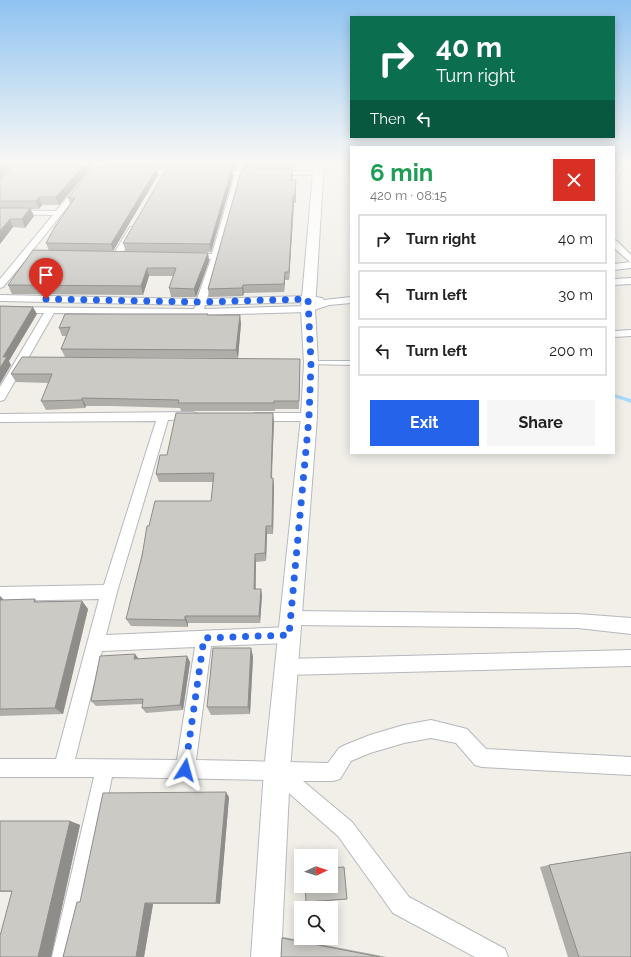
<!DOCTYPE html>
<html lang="en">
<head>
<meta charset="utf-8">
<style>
	body { margin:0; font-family:Raleway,sans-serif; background:#f6f6f6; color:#222; height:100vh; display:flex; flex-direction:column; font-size:15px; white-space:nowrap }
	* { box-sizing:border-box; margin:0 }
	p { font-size:13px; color:#767676 }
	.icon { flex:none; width:22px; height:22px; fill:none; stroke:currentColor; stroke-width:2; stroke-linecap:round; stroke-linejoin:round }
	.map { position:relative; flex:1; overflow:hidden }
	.details { position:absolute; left:350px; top:146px; width:265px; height:308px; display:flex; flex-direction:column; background:#fff; border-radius:0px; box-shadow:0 2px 10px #0003 }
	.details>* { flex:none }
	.banner { position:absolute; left:350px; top:16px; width:265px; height:122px; border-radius:0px; box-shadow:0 2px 10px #0003; background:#0b6e4f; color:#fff; overflow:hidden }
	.needle { width:26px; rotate:86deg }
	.tools { position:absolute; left:294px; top:849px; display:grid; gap:8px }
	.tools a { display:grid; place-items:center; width:44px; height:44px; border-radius:0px; background:#fff; box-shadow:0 2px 10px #0003; font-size:20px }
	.pin { position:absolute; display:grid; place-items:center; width:34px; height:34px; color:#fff; margin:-41px -17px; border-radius:50% 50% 50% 0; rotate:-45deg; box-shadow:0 0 4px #0007 }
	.pin .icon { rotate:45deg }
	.me { position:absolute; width:44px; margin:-22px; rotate:8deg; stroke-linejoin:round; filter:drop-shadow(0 0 3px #0008) }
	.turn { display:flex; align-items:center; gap:14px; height:84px; padding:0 20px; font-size:18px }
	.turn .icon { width:52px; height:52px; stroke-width:2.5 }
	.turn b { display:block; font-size:28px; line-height:34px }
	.then { display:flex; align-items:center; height:38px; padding:0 20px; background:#0003; gap:8px; font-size:15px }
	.round { display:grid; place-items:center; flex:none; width:42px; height:42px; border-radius:0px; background:#f6f6f6 }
	.head { display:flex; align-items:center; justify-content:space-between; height:68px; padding:0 20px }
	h1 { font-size:24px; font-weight:700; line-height:30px; color:#1e9e55 }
	.primary-button { display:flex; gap:8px; margin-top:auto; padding:8px 20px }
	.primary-button a { flex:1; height:46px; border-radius:0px; background:#2563eb; color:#fff; font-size:16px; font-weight:700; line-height:46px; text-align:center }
	.primary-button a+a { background:#f6f6f6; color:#222 }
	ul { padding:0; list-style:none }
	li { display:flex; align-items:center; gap:12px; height:50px; margin:0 8px 6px; padding:0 12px; border:2px solid #e0e0e0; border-radius:0px }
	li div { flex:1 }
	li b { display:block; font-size:15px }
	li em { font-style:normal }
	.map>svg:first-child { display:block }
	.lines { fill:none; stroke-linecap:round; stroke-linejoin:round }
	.stream { fill:#aadaff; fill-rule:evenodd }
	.lane-casing { stroke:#b5b8bc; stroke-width:2 }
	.street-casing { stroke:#b5b8bc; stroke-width:2 }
	.secondary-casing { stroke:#b6babf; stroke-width:2 }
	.lane { fill:#fff; fill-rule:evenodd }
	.street { fill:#fff; fill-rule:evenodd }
	.secondary { fill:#fff; fill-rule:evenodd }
	.wall { fill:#afaea9 }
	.shaded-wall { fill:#8f8d8a }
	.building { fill:#cccac5; stroke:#8f8d8a }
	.route { stroke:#2563eb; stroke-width:7; stroke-dasharray:0 12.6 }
</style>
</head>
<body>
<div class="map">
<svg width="631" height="957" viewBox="0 0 631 957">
	<rect width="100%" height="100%" fill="#f1efe8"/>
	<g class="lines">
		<path class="stream" d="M614,394L631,399V403L614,397Z"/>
		<g class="lane-casing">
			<path id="lane" d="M311,361H351V365L309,364V363Z"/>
		</g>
		<g class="street-casing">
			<path id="street" d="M98,161H104L32,251H49L53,254L52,256L28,257L3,287L0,288V279L53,215L0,214V210L56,211Z
				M239,161H245L243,171H318L322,173L318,175H242L220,257L207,299L309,296L322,298L324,300L351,297V303L329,305L308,312L197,315L54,313L4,400L0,401V387L44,313H0V307L194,309L196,305L0,301V295L197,299L211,259H190L186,256L190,253L212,254L235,175H216L212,173L216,171H236ZM309,302L317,303L307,306L204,309L205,305Z
				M614,161H618L622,171L617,179H614Z
				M140,170H183L187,172L183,174L138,173L136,172Z
				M130,227H133L137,229L120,257H114L113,255Z
				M614,240L617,241L631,255V268L614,270V264L630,262L614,248Z
				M631,278V284L614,285V279Z
				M631,330V336L614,337V331Z
				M192,412L196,413L198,416L196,419L168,420L117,592L106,635L289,627L295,630L297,635L295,640L289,643L211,646L196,760L328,763L339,748L345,745L370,735L404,725L431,720L467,729L486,749L631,757V775L482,767L475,765L456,743L431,738L404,743L370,753L351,761L340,779L333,781H303L352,822L409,897L505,949L508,957H475L393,913L338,836L274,780L112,777L74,957H52L94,777H0V759H56L99,599L0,601V587L104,585L156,421L0,422V414ZM195,647L177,760L75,759L102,651Z
				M256,413H309L313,414L315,417L313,420L309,421H256L252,420L250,417L252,414Z
				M291,611L578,614L631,618V634L578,628L291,625L285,623L283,618L285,613Z
				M631,650V666L286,675L280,673L278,667L280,661L286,659Z"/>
		</g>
		<g class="secondary-casing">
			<path id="secondary" d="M314,161H324L315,309L318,363L317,417L290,771L281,957H251L264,771L301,417L304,363L301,309Z"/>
		</g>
		<use href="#lane" class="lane"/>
		<use href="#street" class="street"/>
		<use href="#secondary" class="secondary"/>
	</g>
	<path class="wall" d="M19,161H97L59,205H42L39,209H31L34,216L25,228L13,227L0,244V180Z
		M99,161H238L235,168H232L233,176L211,252H126L123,243L167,168H108H157L158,175L113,251L208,253L209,261L196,297H171L169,288L173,276H149L143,295L12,294L8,285L49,251L46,243L70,204L68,198L101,167Z
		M244,161H295L294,169H293L292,180H296V203H294L289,280H285L284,292L244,293L243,296L209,297L208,289L245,168Z
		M208,315L241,323L238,358L65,357L61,349L66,336H62L59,328Z
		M300,359L299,409H275V411H181L180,408L111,406H86L85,408L46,410L41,401L49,383L16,382L11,374Z
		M274,422L272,478H273L274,486L273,534H267L266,561L256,562V589H261L262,596L260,623H188V627L131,626L126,619L149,526L211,501L213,482H159L156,474L167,455Z
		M0,596L3,600L35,599L37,602L82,601L88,609L63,714L0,716Z
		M251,648L253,657L250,714L211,715L207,707Z
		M135,654L139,659L187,656L190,662L183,710L146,713L142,708V704L96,706L91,701Z
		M229,797L220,904H153L144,957H63L80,902Z
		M0,821H70L80,825L51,957H0L12,892H0Z
		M549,865L631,957H568L540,867Z
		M346,899L306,903V902L347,899Z
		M283,937L387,957H281L282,938Z"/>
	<path class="shaded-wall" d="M7,161H18L0,179V168Z
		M88,161H97L59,205L56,197Z
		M234,161H238L235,168Z
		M294,161H295L294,169Z
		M157,168L158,175L113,251L111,244Z
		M232,168L233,176L211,252L210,244Z
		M293,169V176L291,187V180Z
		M296,180V203L295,196Z
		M293,196L294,203L289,280V272Z
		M39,197L42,205L39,209L36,201Z
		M30,208L34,216L25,228L22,219Z
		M10,219L13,227L0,244V231Z
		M208,253L209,261L196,297L194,289Z
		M147,268L149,276L143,295L141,286Z
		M285,272V280L284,292V284Z
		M243,285L244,293L243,296L242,288Z
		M33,307L37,314L9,361L11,365L0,384V368L3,357Z
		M240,315L241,323L238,358L236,350Z
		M82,398L86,406L85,408L82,400Z
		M273,413L274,422L271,486V478Z
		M273,478L274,486L273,534L272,526Z
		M266,526L267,534L266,561L265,553Z
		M255,554L256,562L255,596L254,589Z
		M261,589L262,596L260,623L259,616Z
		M0,596L8,604L0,602Z
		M82,601L88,609L63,714L55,708Z
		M185,616L188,623V627L185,620Z
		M251,648L253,657L250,714L248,707Z
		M135,654L139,660L134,659Z
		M187,656L190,662L183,710L180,705Z
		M226,792L229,797L220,904L216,903Z
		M70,821L80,825L51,957H38Z
		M145,903L153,904L144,957H136Z"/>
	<path class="building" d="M0,161H7L0,168Z
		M19,161H88L56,197H39L36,201H0V180Z
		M244,161H294V162Z
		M94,167L157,168L111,244L46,243L56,225L75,198H68Z
		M167,168H232L210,244L123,243Z
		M242,168L293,169L291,180H296L295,196H293L289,272H285L284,284L243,285L242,288L208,289Z
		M0,208H30L22,219H10L0,231Z
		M33,250L208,253L194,289L169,288L176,268H147L141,286L8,285Z
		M0,306L33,307L3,357H7L0,368Z
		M65,314H208L207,315H240L236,350L61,349L70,327L59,328Z
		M22,357L300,359L299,401H274V403H178L179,400L82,398V400L41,401L52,374H11Z
		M176,413H273L271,478H273L272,526H266L265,553L255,554L254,589H261L259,616H185V620L126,619L142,556L147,526H149L155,501H211L214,473L156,474L160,455H167Z
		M35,599L34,602L82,601L55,708L0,709V600Z
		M213,648H251L248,707H207Z
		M135,654L134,659L187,656L180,705L142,708L143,699L91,701L100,656Z
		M226,792L216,903H145L136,957H63L77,902H80L103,793Z
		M0,821H70L38,957H0V936L12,891H0Z
		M631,852V957H579L549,865Z
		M344,867L347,899L306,902L305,886H331V868Z
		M282,938L380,957H281Z"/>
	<linearGradient id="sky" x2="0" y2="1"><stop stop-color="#8fc3f1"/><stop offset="0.55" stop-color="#f9f8f5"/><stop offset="1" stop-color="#f9f8f5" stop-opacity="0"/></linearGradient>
	<rect width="631" height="295" fill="url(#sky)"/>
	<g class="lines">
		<path class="route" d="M46,299L201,302L308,299L311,363L309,417L289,635L204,638L185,770"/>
	</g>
</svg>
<div class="tools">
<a><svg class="needle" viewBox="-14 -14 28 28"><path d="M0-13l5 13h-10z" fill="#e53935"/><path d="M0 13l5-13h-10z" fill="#767676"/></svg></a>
<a><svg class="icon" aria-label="search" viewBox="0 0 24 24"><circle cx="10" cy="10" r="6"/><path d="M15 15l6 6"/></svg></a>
</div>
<div class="pin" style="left:46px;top:299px;background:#d93025"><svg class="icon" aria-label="arrive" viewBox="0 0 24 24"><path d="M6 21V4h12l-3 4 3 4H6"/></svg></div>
<svg class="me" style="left:185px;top:770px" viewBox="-20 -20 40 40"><path d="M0-17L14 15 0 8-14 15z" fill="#2563eb" stroke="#fff" stroke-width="4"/></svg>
<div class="banner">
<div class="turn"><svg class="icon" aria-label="right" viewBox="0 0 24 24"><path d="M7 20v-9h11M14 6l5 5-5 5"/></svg><div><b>40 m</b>Turn right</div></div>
<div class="then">Then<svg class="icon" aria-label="left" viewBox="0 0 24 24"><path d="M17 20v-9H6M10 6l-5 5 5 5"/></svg></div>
</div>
<section class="details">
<div class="head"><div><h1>6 min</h1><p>420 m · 08:15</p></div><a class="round" style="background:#d93025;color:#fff"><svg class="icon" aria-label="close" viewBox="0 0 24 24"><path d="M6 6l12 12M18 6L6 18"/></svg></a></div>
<ul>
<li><svg class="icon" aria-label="right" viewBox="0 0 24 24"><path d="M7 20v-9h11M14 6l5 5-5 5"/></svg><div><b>Turn right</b></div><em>40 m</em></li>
<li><svg class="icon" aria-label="left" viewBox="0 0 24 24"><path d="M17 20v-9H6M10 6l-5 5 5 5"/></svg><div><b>Turn left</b></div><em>30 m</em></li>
<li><svg class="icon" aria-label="left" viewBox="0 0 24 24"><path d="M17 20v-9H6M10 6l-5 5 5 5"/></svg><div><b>Turn left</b></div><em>200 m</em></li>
</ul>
<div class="primary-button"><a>Exit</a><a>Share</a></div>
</section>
</div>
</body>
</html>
